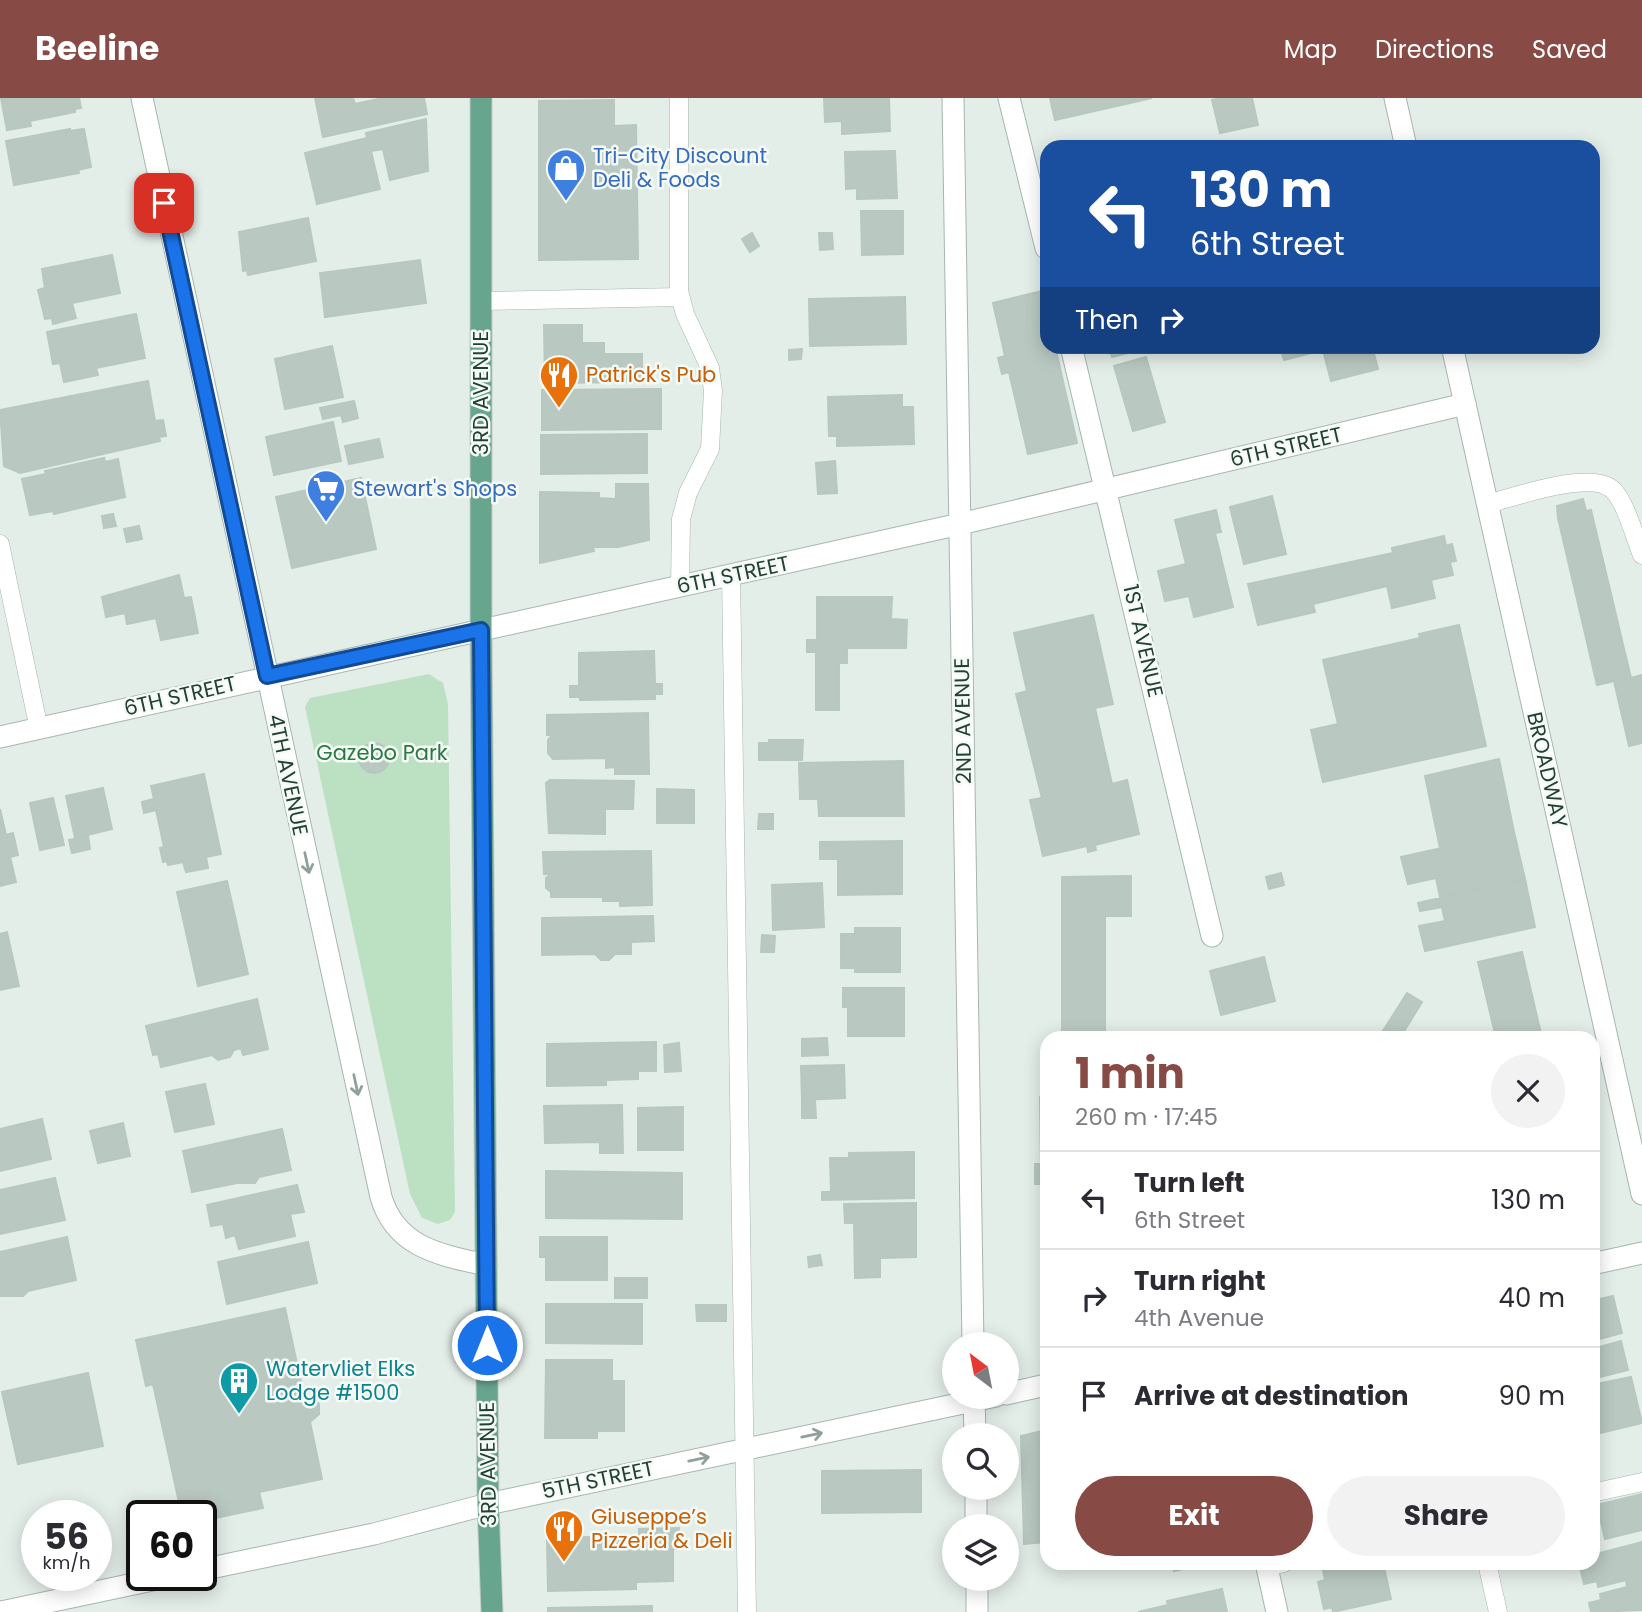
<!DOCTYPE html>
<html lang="en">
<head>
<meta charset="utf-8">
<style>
	body { margin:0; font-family:Poppins,sans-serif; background:#f2f2f3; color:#2b2b33; height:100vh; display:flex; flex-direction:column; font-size:26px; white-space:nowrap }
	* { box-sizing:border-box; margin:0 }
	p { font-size:23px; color:#7c7c81 }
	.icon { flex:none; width:38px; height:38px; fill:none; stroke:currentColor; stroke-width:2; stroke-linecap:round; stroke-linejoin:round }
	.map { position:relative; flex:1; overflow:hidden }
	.panel { position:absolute; left:1040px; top:933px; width:560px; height:539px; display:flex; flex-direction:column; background:#fff; border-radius:21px; box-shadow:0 4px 18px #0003 }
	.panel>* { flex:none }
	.top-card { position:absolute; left:1040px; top:42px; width:560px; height:214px; border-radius:21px; box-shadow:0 4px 18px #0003; background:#1a4fa0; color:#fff; overflow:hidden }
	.needle { width:46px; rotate:328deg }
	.buttons { position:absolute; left:942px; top:1234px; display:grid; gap:14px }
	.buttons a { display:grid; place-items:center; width:77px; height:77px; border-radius:50%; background:#fff; box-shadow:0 4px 18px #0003; font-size:35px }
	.speed { position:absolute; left:21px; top:1402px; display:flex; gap:14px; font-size:35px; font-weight:700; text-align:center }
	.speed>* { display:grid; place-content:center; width:91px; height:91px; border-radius:50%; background:#fff; box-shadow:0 4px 18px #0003; line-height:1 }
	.speed small { font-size:18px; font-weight:400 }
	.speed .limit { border:4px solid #111; border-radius:10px; background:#fff; color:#111 }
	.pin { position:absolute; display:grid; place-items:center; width:60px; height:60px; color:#fff; margin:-30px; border-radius:14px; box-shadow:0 4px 10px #0006 }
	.me { position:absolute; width:77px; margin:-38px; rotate:0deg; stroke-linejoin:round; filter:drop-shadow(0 0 5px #0008) }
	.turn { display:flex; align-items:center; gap:24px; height:147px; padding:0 35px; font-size:32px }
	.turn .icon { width:91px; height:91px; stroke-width:2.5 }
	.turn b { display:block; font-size:49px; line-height:60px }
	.then { display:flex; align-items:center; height:66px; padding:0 35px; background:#0003; gap:14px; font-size:26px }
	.round { display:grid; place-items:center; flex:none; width:74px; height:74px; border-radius:37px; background:#f2f2f3 }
	.headline { display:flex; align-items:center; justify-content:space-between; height:119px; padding:0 35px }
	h1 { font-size:42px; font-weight:700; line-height:52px; color:#874a44 }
	.button { display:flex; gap:14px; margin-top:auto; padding:14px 35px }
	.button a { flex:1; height:80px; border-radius:42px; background:#874a44; color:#fff; font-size:28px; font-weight:700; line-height:80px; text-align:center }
	.button a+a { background:#f2f2f3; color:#2b2b33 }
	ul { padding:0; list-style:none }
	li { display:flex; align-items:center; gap:21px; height:98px; padding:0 35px; border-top:2px solid #e1e1e2 }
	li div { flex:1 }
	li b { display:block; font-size:26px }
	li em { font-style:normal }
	header { display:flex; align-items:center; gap:42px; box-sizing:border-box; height:98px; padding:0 35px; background:#874a44; color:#fff }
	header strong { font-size:33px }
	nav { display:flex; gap:38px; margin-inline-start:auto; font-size:24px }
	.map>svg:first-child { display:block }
	.green { fill:#bce0c2 }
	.building { fill:#b9c9c1; stroke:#b6c8bf; stroke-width:2 }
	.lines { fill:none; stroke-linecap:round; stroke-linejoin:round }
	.service-casing { stroke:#a6b6af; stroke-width:19 }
	.minor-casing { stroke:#a6b6af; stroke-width:23 }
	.tertiary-casing { stroke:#a6b6af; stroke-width:23 }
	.primary-casing { stroke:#c1cac6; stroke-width:23 }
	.service { stroke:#fff; stroke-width:18 }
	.minor { stroke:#fff; stroke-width:21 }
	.tertiary { stroke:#fff; stroke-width:21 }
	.primary { stroke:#67a58f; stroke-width:21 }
	.oneway { stroke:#90a09a }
	.route-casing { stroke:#114b97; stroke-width:18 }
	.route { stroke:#1a73e8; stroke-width:12 }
	.labels { text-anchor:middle; stroke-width:5; stroke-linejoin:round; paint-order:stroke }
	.shop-label { font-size:21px; fill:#366cbe; stroke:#f5faf7; text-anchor:start }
	.food-label { font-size:21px; fill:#c56008; stroke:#f5faf7; text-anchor:start }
	.street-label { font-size:21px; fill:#224035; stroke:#f5faf7 }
	.park-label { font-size:21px; fill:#2b7942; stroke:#f5faf7 }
	.culture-label { font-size:21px; fill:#0d838f; stroke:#f5faf7; text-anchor:start }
</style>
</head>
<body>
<header>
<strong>Beeline</strong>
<nav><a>Map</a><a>Directions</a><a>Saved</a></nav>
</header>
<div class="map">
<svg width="1642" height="1514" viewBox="0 0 1642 1514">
	<rect width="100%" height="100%" fill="#e4eee8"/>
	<path class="green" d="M429,576L443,585L448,606L455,1114L450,1122L438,1126L422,1120L410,1096L305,609L310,600Z"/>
	<path class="building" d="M1,0H79L81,10L75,11V14L30,23L31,28L7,32Z
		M315,0H353L355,6L383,0H424L427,16L323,39Z
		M824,0H889L890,33L842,36V23L825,24Z
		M1050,0H1152L1055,22Z
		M1220,0H1252L1258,27L1220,35L1212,2Z
		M614,2V28L636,27L638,161L539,162V3Z
		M426,21L428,73L390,82L383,51L371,53L380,91L317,106L305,55L367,40L366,35Z
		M70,31V33L84,31L91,69L78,72L79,75L14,87L6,43Z
		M895,53L897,100L857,101V90L846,91L845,54Z
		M861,113H903V156L862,157Z
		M308,120L316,163L248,177L247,172L243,173L239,134Z
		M752,135L759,148L750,154L742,141Z
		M819,135H832L833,151L820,152Z
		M112,157L120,195L72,205L76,220L53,226L52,220L45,221L38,192L45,190L42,171Z
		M420,162L426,205L325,219L320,175Z
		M1042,193L1046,214V248H1055L1077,345L1028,356L1009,274L1002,276L998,260L1005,258L993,205Z
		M905,199L906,246L810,248L809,201Z
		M136,216L145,260L96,270L98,277L64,284L60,265L53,266L47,234Z
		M544,227H582V245H604V256H642V284L545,285Z
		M332,248L343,299L285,311L275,261Z
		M1109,248H1151V249L1112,259Z
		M1280,248H1372L1378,271L1331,283L1323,252L1284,262Z
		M802,251L801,261L789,262V252Z
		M1146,259L1165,324L1133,333L1114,268Z
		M148,283L155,323L163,322L166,338L159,339L160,343L20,375L4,368L0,312Z
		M661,291V331L542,332V292Z
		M902,297V309H913L914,346L837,348V338H829L828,299Z
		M354,303L358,320L343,324L341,317L323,321L320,310Z
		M333,324L341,363L274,377L266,339Z
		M647,336V375L541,376V337Z
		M379,341L383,359L349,366L345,348Z
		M104,360L105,364L118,361L125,399L54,416L53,413L30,417L22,381L46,376L45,373Z
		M835,363L837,395L818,396L816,365Z
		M361,380L376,451L292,470L276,399Z
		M616,386H648L649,442L618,449H593L594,453L540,465V394L599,395V400L616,401Z
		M1272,398L1286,456L1244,466L1230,409Z
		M1583,401L1586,413L1591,412L1631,580L1642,577V645L1629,648L1614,583L1597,587L1558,420L1557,408Z
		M1216,412L1221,434L1215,435L1233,509L1194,519L1189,498L1165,503L1158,473L1186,466L1175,422Z
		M113,416L116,428L104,430L102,418Z
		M139,428L142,441L127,444L124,431Z
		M1444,438L1446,448L1452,446L1456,463L1450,464L1453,477L1431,482L1435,500L1392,510L1387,488L1313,506L1315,514L1258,527L1248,486L1393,455L1392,450Z
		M179,477L184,500L191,499L198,535L161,542L156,520L127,526L125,515L106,519L102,499Z
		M817,499H892L891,521L907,522L906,550H847V565H839V612H816V554H807V542H817Z
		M1093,517L1113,606L1095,610L1112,686L1127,682L1139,736L1095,747L1096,752L1088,754L1087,748L1043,758L1030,702L1042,700L1016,596L1027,593L1014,535Z
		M1459,527L1486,648L1323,684L1311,632L1338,626L1323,562L1420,540L1419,536Z
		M654,553L655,586H662V596H655V601L580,602V599H570V588H579V555Z
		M648,615L649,676H615V669L606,670V660L553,661L548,655V642L552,637H547V617Z
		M769,642H803L802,662H759V645H769Z
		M359 660a15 15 0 1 1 30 0a15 15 0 1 1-30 0Z
		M1499,661L1514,734L1440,750L1425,678Z
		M903,663L904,718H819L818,701H800L799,665Z
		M204,676L221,756L206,759L208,770L186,774L183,764L168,767L167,763L163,764L160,750L164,749L156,712L144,715L142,704L154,701L151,688Z
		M550,682L634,683L633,711H605V736L549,735L546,685Z
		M103,690L112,731L75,740L66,698Z
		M657,691L694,692V725H657Z
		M53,700L64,747L40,752L30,705Z
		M0,711L6,737L13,735L18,757L10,759L16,784L0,788Z
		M759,716H773V731H758Z
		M1514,734L1525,781L1440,799L1436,780L1408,786L1401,759Z
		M88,738L90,751L72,755L69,742Z
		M902,743V796L838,797V761H820V744Z
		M651,753L652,807L620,808V803H603V799H551V794L546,790V780L551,776H544L543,754Z
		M1281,775L1284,787L1269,791L1266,779Z
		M1131,778V818H1105V939L1120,940H1062V779Z
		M1525,781L1535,829L1425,853L1419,828L1445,823L1442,809L1420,813L1418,805Z
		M227,783L248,876L198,888L177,794Z
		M822,785L824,829L773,832L772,787Z
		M653,818L654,843L631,844V856H615L609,862H601L595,856L542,857V820Z
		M855,830H900V874H855V870H841V836H855Z
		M7,834L19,888L0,892V836Z
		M762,837L775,838L774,854H761Z
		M1522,854L1542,940H1496L1478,864Z
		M1264,859L1275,903L1221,917L1210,873Z
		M843,890H904V938H848V909H843Z
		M1407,895L1422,904L1400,940H1394L1383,933Z
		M257,901L268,951L243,957L241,950L234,952L230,959L218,962L212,957L161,969L158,956L153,957L146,928Z
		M827,940L828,957L802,958V941Z
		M656,944V973H638V981L606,982V987L547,988V946Z
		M679,945L681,973L665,974L664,947Z
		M844,967L845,1000L802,1002L801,968Z
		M205,986L214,1026L175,1034L166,994Z
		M1040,999H1046V1152H1041V1086H1035V1066H1041Z
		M802,1003H815L816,1020H802Z
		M622,1007L623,1055H600V1044L545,1045L544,1008Z
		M683,1009V1052H638V1010Z
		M42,1021L51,1061L0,1073V1031Z
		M123,1025L130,1058L98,1065L90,1033Z
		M282,1031L291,1072L259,1079L255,1085H237L192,1094L183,1053Z
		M914,1054V1100L822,1102V1094H831L830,1060H849V1055Z
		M546,1073L682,1075V1121L546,1120Z
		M55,1080L65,1122L0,1136V1092Z
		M297,1087L304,1114L290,1116L295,1138L239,1151L235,1137L226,1140L223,1126L211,1128L207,1107Z
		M916,1105V1159L880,1160V1179L855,1180L854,1125H845L844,1106Z
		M67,1139L76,1182L28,1193L23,1198H0V1154Z
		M540,1139H607V1182H546V1159H540Z
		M308,1144L317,1185L227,1206L218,1164Z
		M820,1157L822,1167L809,1169L808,1159Z
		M615,1180H647V1200H615Z
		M1613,1198L1622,1235L1592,1243V1203Z
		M546,1206H642V1246L546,1245Z
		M696,1207H726V1223H697Z
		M285,1210L304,1298L314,1300L319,1306V1316L310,1324L322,1381L259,1394L263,1410L201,1423V1418H182L153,1286L146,1288L136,1242Z
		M1621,1243L1628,1272L1592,1281V1251Z
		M546,1262H612V1283H624V1333H597V1340H545Z
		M88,1275L103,1348L18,1366L2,1294Z
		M1631,1279L1642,1325L1592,1337V1287Z
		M1046,1332V1444L1024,1446L1021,1338Z
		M921,1372V1414L822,1415V1373Z
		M1642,1396V1432L1605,1441L1597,1407Z
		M679,1430V1451H673V1483L636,1484V1491L548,1493L547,1440L639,1438V1431Z
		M1642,1444V1512L1591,1514L1589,1505L1601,1502L1600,1496L1627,1489L1626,1482L1598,1489L1597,1483L1584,1486L1579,1465H1592V1457Z
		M1172,1465H1210L1174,1473Z
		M1353,1465H1383L1391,1501L1333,1514L1332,1509L1324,1511L1318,1484L1325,1482L1323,1472Z
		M1222,1491L1227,1514H1138L1168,1507L1167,1503Z
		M652,1508V1514H548V1510Z"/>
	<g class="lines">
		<g class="service-casing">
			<path id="service" d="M679,0V193L685,216L710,270L713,293L710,351L688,395L681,421L680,489
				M481,203L680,199
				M1487,406C1515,399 1592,371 1613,392C1627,407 1634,438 1642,457
				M0,446L39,631
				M731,477L747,1514
				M1592,1395L1642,1384
				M1487,1465L1498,1514
				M1267,1469L1284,1465"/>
		</g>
		<g class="minor-casing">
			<path id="minor" d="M142,0L381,1099C396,1150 441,1157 486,1167
				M953,0L973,1246
				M1009,0L1046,150
				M1071,248L1212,838
				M0,639L960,426L1465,306
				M1592,1166L1642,1155
				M1006,1296L1046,1287
				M974,1298L975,1337
				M976,1390V1428
				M1266,1465L1277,1514
				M201,1472L374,1436L488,1406L996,1298
				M977,1480V1514
				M1,1514L176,1477"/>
		</g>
		<g class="tertiary-casing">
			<path id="tertiary" d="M1395,0L1406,49
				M1452,248L1642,1096"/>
		</g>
		<g class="primary-casing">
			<path id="primary" d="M481,0V532L488,1406L492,1514"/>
		</g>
		<use href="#service" class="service"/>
		<use href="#minor" class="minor"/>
		<use href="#tertiary" class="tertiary"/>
		<use href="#primary" class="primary"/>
	</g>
	<defs><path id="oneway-shaft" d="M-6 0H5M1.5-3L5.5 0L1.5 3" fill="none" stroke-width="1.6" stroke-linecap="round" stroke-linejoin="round" transform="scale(1.75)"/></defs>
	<g class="oneway">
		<use href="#oneway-shaft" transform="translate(307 765) rotate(78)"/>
		<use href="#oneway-shaft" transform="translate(356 987) rotate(78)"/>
		<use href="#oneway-shaft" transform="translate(812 1337) rotate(-12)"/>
		<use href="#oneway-shaft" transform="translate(699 1361) rotate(-12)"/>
	</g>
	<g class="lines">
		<g class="route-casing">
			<path id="route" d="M164,105L267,578L481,532L487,1247"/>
		</g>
		<use href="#route" class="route"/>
	</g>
	<defs>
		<g id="shop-pin" transform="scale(2.0125)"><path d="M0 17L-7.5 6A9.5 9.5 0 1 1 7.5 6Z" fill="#3f7fe0" stroke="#f5faf7"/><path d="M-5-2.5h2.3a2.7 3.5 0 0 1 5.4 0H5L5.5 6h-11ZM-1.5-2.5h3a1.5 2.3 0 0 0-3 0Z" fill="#fff"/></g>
		<g id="restaurant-pin" transform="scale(2.0125)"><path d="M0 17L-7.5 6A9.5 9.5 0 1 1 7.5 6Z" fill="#e8710a" stroke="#f5faf7"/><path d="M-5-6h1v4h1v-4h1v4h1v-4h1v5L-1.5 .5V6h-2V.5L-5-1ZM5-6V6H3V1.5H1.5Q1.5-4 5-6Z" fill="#fff"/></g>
		<g id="supermarket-pin" transform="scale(2.0125)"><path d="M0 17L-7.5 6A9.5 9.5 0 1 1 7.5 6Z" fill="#3f7fe0" stroke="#f5faf7"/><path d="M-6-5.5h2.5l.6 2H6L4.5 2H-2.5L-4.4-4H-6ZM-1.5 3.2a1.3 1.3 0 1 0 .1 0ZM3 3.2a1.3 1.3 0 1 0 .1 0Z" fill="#fff"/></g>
		<g id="building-pin" transform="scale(2.0125)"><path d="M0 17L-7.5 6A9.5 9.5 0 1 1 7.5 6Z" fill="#0f9aa8" stroke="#f5faf7"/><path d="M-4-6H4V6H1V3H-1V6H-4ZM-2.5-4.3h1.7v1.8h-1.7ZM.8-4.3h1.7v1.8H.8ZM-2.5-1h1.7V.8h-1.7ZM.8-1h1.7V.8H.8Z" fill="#fff"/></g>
	</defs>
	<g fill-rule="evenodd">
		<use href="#shop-pin" x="566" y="70"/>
		<use href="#restaurant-pin" x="559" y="277"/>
		<use href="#supermarket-pin" x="326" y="391"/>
		<use href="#building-pin" x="239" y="1283"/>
		<use href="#restaurant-pin" x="564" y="1431"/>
	</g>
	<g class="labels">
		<g class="shop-label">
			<text x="593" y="65">Tri-City Discount<tspan x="593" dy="24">Deli &amp; Foods</tspan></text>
			<text x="353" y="398">Stewart's Shops</text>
		</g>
		<g class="food-label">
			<text x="586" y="284">Patrick's Pub</text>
			<text x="591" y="1426">Giuseppe’s<tspan x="591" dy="24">Pizzeria &amp; Deli</tspan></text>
		</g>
		<g class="street-label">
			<text transform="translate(481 295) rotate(-90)" y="7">3RD AVENUE</text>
			<text transform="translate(1286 349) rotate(-13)" y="7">6TH STREET</text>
			<text transform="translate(733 477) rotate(-12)" y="7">6TH STREET</text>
			<text transform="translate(1143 543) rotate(77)" y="7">1ST AVENUE</text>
			<text transform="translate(180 598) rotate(-13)" y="7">6TH STREET</text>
			<text transform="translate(963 623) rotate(-91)" y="7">2ND AVENUE</text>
			<text transform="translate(1547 672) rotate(77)" y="7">BROADWAY</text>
			<text transform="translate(288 677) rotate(78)" y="7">4TH AVENUE</text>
			<text transform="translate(488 1366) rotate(-91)" y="7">3RD AVENUE</text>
			<text transform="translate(598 1382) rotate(-12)" y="7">5TH STREET</text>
		</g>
		<g class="park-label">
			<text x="382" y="662">Gazebo Park</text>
		</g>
		<g class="culture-label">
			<text x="266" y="1278">Watervliet Elks<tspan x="266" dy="24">Lodge #1500</tspan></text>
		</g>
	</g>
</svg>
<div class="buttons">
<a><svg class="needle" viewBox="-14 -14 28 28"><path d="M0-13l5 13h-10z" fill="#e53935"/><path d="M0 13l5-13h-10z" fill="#7c7c81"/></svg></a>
<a><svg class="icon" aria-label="search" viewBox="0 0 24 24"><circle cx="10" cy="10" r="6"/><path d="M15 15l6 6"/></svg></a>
<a><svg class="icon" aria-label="layers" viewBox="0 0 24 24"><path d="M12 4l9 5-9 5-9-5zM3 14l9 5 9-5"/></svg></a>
</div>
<div class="speed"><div>56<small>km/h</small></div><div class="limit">60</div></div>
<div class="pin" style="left:164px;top:105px;background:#d93025"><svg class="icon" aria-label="arrive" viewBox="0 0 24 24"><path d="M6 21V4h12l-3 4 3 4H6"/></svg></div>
<svg class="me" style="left:487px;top:1247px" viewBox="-20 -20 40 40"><circle r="17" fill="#1a73e8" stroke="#fff" stroke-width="3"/><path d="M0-11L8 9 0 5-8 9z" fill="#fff"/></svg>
<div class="top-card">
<div class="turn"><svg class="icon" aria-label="left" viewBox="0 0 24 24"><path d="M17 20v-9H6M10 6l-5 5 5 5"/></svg><div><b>130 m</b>6th Street</div></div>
<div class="then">Then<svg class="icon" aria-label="right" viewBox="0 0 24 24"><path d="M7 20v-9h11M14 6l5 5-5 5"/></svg></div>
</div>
<section class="panel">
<div class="headline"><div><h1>1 min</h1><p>260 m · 17:45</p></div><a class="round"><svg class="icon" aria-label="close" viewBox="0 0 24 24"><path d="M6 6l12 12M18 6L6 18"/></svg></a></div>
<ul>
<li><svg class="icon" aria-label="left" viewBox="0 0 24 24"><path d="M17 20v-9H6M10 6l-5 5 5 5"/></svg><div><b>Turn left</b><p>6th Street</p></div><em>130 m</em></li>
<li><svg class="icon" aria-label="right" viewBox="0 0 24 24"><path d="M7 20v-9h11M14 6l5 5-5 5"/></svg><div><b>Turn right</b><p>4th Avenue</p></div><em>40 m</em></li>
<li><svg class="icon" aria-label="arrive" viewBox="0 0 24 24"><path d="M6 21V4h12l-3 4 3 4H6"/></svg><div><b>Arrive at destination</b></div><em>90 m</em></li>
</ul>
<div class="button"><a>Exit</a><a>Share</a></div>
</section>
</div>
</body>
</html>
